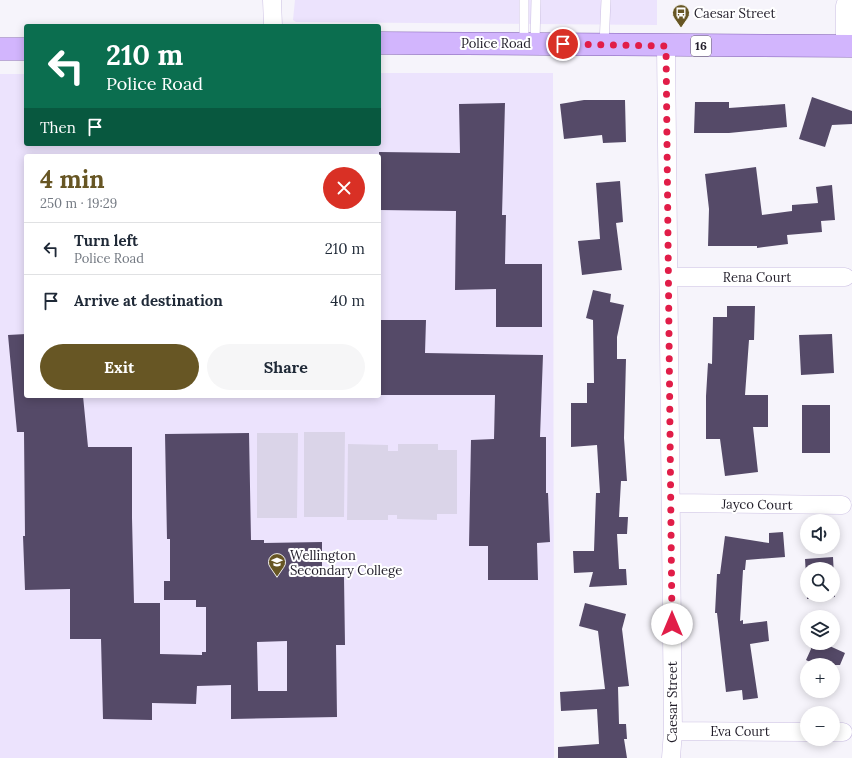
<!DOCTYPE html>
<html lang="en">
<head>
<meta charset="utf-8">
<style>
	body { margin:0; font-family:Lora,serif; background:#f6f6f7; color:#1f2937; height:100vh; display:flex; flex-direction:column; font-size:15px; white-space:nowrap }
	* { box-sizing:border-box; margin:0 }
	p { font-size:13px; color:#747a83 }
	.icon { flex:none; width:22px; height:22px; fill:none; stroke:currentColor; stroke-width:2; stroke-linecap:round; stroke-linejoin:round }
	.map { position:relative; flex:1; overflow:hidden }
	.drawer { position:absolute; left:24px; top:154px; width:357px; height:244px; display:flex; flex-direction:column; background:#fff; border-radius:4px; box-shadow:0 2px 10px #0003 }
	.drawer>* { flex:none }
	.banner { position:absolute; left:24px; top:24px; width:357px; height:122px; border-radius:4px; box-shadow:0 2px 10px #0003; background:#0b6e4f; color:#fff; overflow:hidden }
	.fabs { position:absolute; left:800px; top:514px; display:grid; gap:8px }
	.fabs a { display:grid; place-items:center; width:40px; height:40px; border-radius:50%; background:#fff; box-shadow:0 2px 10px #0003; font-size:20px }
	.pin { position:absolute; display:grid; place-items:center; width:34px; height:34px; color:#fff; margin:-17px; border:2px solid #fff; border-radius:50%; box-shadow:0 1px 4px #0007 }
	.me { position:absolute; width:44px; margin:-22px; rotate:0deg; stroke-linejoin:round; filter:drop-shadow(0 0 3px #0008) }
	.turn { display:flex; align-items:center; gap:14px; height:84px; padding:0 16px; font-size:18px }
	.turn .icon { width:52px; height:52px; stroke-width:2.5 }
	.turn b { display:block; font-size:28px; line-height:34px }
	.then { display:flex; align-items:center; height:38px; padding:0 16px; background:#0003; gap:8px; font-size:15px }
	.round { display:grid; place-items:center; flex:none; width:42px; height:42px; border-radius:21px; background:#f6f6f7 }
	.headline { display:flex; align-items:center; justify-content:space-between; height:68px; padding:0 16px }
	h1 { font-size:24px; font-weight:800; line-height:30px; color:#675624 }
	.action { display:flex; gap:8px; margin-top:auto; padding:8px 16px }
	.action a { flex:1; height:46px; border-radius:24px; background:#675624; color:#fff; font-size:16px; font-weight:800; line-height:46px; text-align:center }
	.action a+a { background:#f6f6f7; color:#1f2937 }
	ul { padding:0; list-style:none }
	li { display:flex; align-items:center; gap:12px; height:52px; padding:0 16px; border-top:1px solid #e0e1e3 }
	li div { flex:1 }
	li b { display:block; font-size:15px }
	li em { font-style:normal }
	.map>svg:first-child { display:block }
	.built { fill:#ece3fd; fill-rule:evenodd }
	.green { fill:#dad4e8 }
	.building { fill:#554a68; fill-rule:evenodd }
	.lines { fill:none; stroke-linecap:round; stroke-linejoin:round }
	.lane-casing { stroke:#ccc0e3; stroke-width:10 }
	.street-casing { stroke:#ccc0e3; stroke-width:19 }
	.primary-casing { stroke:#8160b2; stroke-width:23 }
	.lane { stroke:#fff; stroke-width:9 }
	.street { stroke:#fff; stroke-width:18 }
	.primary { stroke:#d2b5fd; stroke-width:22 }
	.route { stroke:#e11d48; stroke-width:7; stroke-dasharray:0 12.6 }
	.labels { text-anchor:middle; stroke-width:4; stroke-linejoin:round; paint-order:stroke }
	.shield { fill:#fff; stroke:#64626a; stroke-width:1 }
	.shield-label { font-size:12px; font-weight:bold; fill:#221e2a }
	.poi-label { font-size:13px; fill:#221e2a; stroke:#fff; text-anchor:start }
	.street-label { font-size:13px; fill:#221e2a; stroke:#fff }
</style>
</head>
<body>
<div class="map">
<svg width="852" height="758" viewBox="0 0 852 758">
	<rect width="100%" height="100%" fill="#f6f4fb"/>
	<path class="built" d="M295,0H657V25L296,22L293,20Z
		M379,73H553L554,758H0V74H26V144H379ZM26,156H379V396H26Z"/>
	<path class="green" d="M304,432H345L344,517H304Z
		M257,433H298L297,518H257Z
		M348,444L388,445V451H398V444H438V450H457V514H437V520L397,519V515H388V520H347Z"/>
	<path class="building" d="M812,97L852,111V124L832,125L825,147L799,139Z
		M584,100H625L626,142L603,143L602,135L564,139L560,104Z
		M695,102H729V108L785,104L787,127L729,133H694Z
		M505,103L502,215H506L505,264H542V327H496V289L455,290L456,211L379,210V152L460,153L459,104Z
		M756,167L762,215L792,211V205L818,203L816,187L832,185L835,220L821,221L822,232L787,235L788,244L757,248V246H708L709,209L705,174Z
		M620,181L623,222L616,223L622,270L582,275L578,241L600,239L596,183Z
		M593,290L611,294L610,302L624,305L617,337V359H626L624,438L627,481H621L619,517H628L627,534H617L619,569H626L627,585L589,587L593,572L574,573L573,551H594L596,493H600L597,445L571,447V403H587V383H594L593,320L586,318Z
		M727,306H755L754,340H749L745,395H768V427H753L758,472L725,476L720,439H706V396L708,363L712,364L713,317H727Z
		M379,320H426L425,353L543,355L540,437H546V493H548L550,542L537,543L538,580H488V546H469L471,440L494,439L495,395H379Z
		M26,334V396H83L88,447H132V518L134,603H160V654L202,655V652H206V607H196V600H164V581H170V539H167L165,434L249,433L251,540H264V543L322,542V577H344L345,645H336L337,717L231,719V685L197,686L196,704L152,703V720L103,719L101,639H70V589L25,590L23,536H25L24,432H17L8,335ZM287,641V691H258L257,642Z
		M832,334L834,373L801,375L799,335Z
		M802,405H830V453H802Z
		M783,532L785,557L746,560L745,570H743L740,621L743,620V624L767,621L769,641L750,644L758,698L743,700L742,690L726,692L717,613H715L717,574H720L725,536L769,543V533Z
		M833,557L835,597L807,599V595H833V569H807V592L805,559Z
		M585,603L626,614L622,629L629,686L618,687L619,724H626L627,739H624L627,758H558V747L599,744L597,709L561,711L560,692L605,689L598,631L579,626Z
		M810,643H823L845,653L840,665H816L806,660L811,649Z"/>
	<g class="lines">
		<g class="lane-casing">
			<path id="lane" d="M524,43V0
				M535,43L536,0
				M604,45L606,0"/>
		</g>
		<g class="street-casing">
			<path id="street" d="M272,0L273,26
				M666,46L673,731L671,758
				M845,46V6L847,0
				M669,277H845
				M671,503L842,505
				M673,731L807,732
				M833,732H843"/>
		</g>
		<g class="primary-casing">
			<path id="primary" d="M379,43L852,46
				M0,49H26"/>
		</g>
		<use href="#lane" class="lane"/>
		<use href="#street" class="street"/>
		<use href="#primary" class="primary"/>
	</g>
	<g class="lines">
		<path class="route" d="M563,44L666,46L672,624"/>
	</g>
	<defs>
		<g id="bus-pin" transform="scale(0.9)"><path d="M0 17L-7.5 6A9.5 9.5 0 1 1 7.5 6Z" fill="#675624" stroke="#fff"/><path d="M-5-6H5V4H4V6H2V4H-2V6H-4V4H-5ZM-3.5-4V0h7V-4ZM-3.5 1.2v1.5H-2V1.2ZM2 1.2v1.5H3.5V1.2Z" fill="#fff"/></g>
		<g id="school-pin" transform="scale(0.9)"><path d="M0 17L-7.5 6A9.5 9.5 0 1 1 7.5 6Z" fill="#675624" stroke="#fff"/><path d="M0-5L7-2L0 1L-7-2ZM-4 1L0 2.5L4 1V4Q0 6-4 4Z" fill="#fff"/></g>
	</defs>
	<g fill-rule="evenodd">
		<use href="#bus-pin" x="681" y="13"/>
		<use href="#school-pin" x="277" y="562"/>
	</g>
	<g class="labels">
		<rect class="shield" x="691" y="36" width="20" height="20" rx="3"/>
		<g class="shield-label">
			<text x="701" y="50">16</text>
		</g>
		<g class="poi-label">
			<text x="694" y="18">Caesar Street</text>
			<text x="290" y="560">Wellington<tspan x="290" dy="15">Secondary College</tspan></text>
		</g>
		<g class="street-label">
			<text x="496" y="48">Police Road</text>
			<text x="757" y="282">Rena Court</text>
			<text transform="translate(757 504) rotate(1)" y="5">Jayco Court</text>
			<text transform="translate(672 702) rotate(-90)" y="5">Caesar Street</text>
			<text x="740" y="736">Eva Court</text>
		</g>
	</g>
</svg>
<div class="fabs">
<a><svg class="icon" aria-label="sound" viewBox="0 0 24 24"><path d="M4 9h4l5-4v14l-5-4H4zM17 9q2 3 0 6"/></svg></a>
<a><svg class="icon" aria-label="search" viewBox="0 0 24 24"><circle cx="10" cy="10" r="6"/><path d="M15 15l6 6"/></svg></a>
<a><svg class="icon" aria-label="layers" viewBox="0 0 24 24"><path d="M12 4l9 5-9 5-9-5zM3 14l9 5 9-5"/></svg></a>
<a>+</a>
<a>−</a>
</div>
<div class="pin" style="left:563px;top:44px;background:#d93025"><svg class="icon" aria-label="arrive" viewBox="0 0 24 24"><path d="M6 21V4h12l-3 4 3 4H6"/></svg></div>
<svg class="me" style="left:672px;top:624px" viewBox="-20 -20 40 40"><circle r="19" fill="#fff"/><path d="M0-13L10 11 0 6-10 11z" fill="#e11d48"/></svg>
<div class="banner">
<div class="turn"><svg class="icon" aria-label="left" viewBox="0 0 24 24"><path d="M17 20v-9H6M10 6l-5 5 5 5"/></svg><div><b>210 m</b>Police Road</div></div>
<div class="then">Then<svg class="icon" aria-label="arrive" viewBox="0 0 24 24"><path d="M6 21V4h12l-3 4 3 4H6"/></svg></div>
</div>
<section class="drawer">
<div class="headline"><div><h1>4 min</h1><p>250 m · 19:29</p></div><a class="round" style="background:#d93025;color:#fff"><svg class="icon" aria-label="close" viewBox="0 0 24 24"><path d="M6 6l12 12M18 6L6 18"/></svg></a></div>
<ul>
<li><svg class="icon" aria-label="left" viewBox="0 0 24 24"><path d="M17 20v-9H6M10 6l-5 5 5 5"/></svg><div><b>Turn left</b><p>Police Road</p></div><em>210 m</em></li>
<li><svg class="icon" aria-label="arrive" viewBox="0 0 24 24"><path d="M6 21V4h12l-3 4 3 4H6"/></svg><div><b>Arrive at destination</b></div><em>40 m</em></li>
</ul>
<div class="action"><a>Exit</a><a>Share</a></div>
</section>
</div>
</body>
</html>
